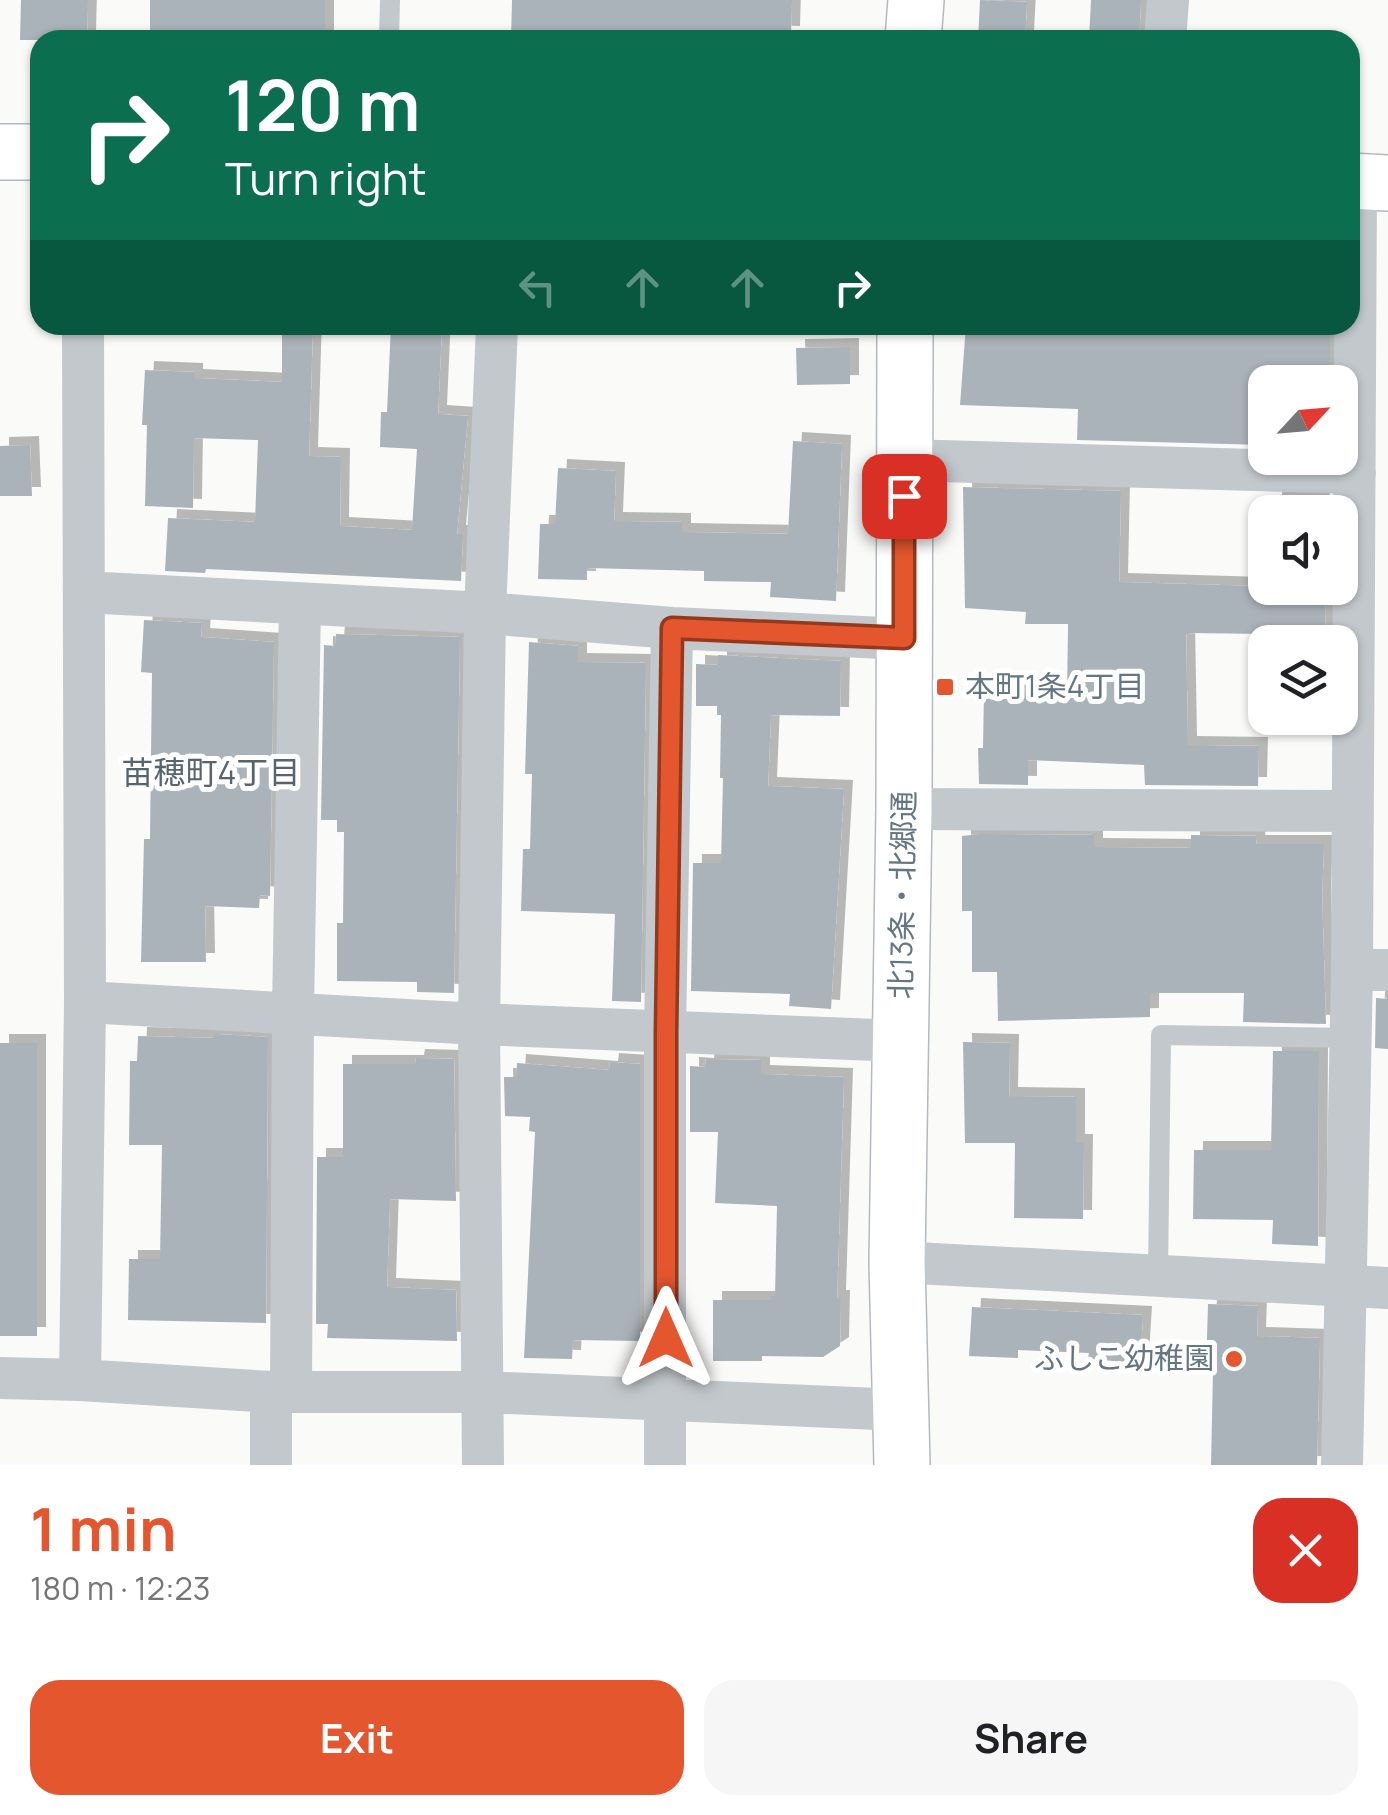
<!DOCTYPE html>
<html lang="en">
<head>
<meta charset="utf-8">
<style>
	body { margin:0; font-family:Manrope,"Noto Sans JP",sans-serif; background:#f6f6f6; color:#202124; height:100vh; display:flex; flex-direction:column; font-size:38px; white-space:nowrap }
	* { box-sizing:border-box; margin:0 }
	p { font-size:32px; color:#757577 }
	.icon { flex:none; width:55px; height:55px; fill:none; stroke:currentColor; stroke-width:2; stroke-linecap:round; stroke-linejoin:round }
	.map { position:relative; height:1465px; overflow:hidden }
	.panel { display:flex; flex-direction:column; background:#fff; flex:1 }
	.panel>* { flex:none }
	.guide { position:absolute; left:30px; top:30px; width:1330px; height:305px; border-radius:30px; box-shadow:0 2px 8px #0004; background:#0b6e4f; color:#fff; overflow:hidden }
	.needle { width:65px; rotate:64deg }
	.fabs { position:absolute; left:1248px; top:365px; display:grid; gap:20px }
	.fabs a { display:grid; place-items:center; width:110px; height:110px; border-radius:20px; background:#fff; box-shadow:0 2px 8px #0004; font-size:50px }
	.pin { position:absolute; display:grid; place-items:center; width:85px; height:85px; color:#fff; margin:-42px; border-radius:20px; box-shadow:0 5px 15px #0006 }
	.me { position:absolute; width:110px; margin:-55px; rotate:0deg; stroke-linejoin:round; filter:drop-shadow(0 0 8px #0008) }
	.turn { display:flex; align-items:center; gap:35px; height:210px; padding:0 30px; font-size:45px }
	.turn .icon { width:130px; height:130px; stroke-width:2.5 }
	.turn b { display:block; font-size:70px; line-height:85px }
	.lanes { display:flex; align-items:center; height:95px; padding:0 30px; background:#0003; justify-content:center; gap:50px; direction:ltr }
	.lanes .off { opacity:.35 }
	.round { display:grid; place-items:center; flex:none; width:105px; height:105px; border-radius:30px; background:#f6f6f6 }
	.headline { display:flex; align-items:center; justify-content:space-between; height:170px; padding:0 30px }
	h1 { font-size:60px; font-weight:700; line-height:75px; color:#e4572e }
	.button { display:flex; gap:20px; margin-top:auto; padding:20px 30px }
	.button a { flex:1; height:115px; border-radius:30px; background:#e4572e; color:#fff; font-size:40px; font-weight:700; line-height:115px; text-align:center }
	.button a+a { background:#f6f6f6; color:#202124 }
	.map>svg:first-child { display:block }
	.building { fill:#aab3b9; filter:url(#shadow) }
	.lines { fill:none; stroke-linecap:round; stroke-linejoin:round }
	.secondary-casing { stroke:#b3babf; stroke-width:58 }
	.lane { stroke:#c3c8cc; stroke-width:20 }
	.street { stroke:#c3c8cc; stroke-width:42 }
	.secondary { stroke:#fff; stroke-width:55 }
	.route-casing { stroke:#94391e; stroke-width:25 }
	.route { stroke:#e4572e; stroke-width:18 }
	.poi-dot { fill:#e4572e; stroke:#fff; stroke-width:4 }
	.labels { text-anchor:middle; stroke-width:10; stroke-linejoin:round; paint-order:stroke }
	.poi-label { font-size:30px; fill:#657683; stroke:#fff; text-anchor:start }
	.street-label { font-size:30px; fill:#657683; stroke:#fff }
	.neighbourhood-label { font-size:32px; fill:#57646e; stroke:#fff }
</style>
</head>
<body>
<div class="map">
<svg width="1388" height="1465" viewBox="0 0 1388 1465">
	<defs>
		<filter id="shadow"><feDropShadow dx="9" dy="-9" stdDeviation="0" flood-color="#0004"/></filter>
	</defs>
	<rect width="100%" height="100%" fill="#fafaf8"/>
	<path class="building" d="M21,0H88L87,40H20Z
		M150,0H325V40H150Z
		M512,0H792L791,35L630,30L629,40H511Z
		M980,0L1027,2L1025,40H978Z
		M1091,0H1141L1139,40H1089Z
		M282,325H313L309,456L341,457L340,526L412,530L417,449L380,447L381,412H387L391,325H442L438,414L468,416L457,534H463L461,581L206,569L205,573L165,571L168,518L255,522L258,440L194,438L193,508L145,506L147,425H142L145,370L194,372V378L282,382Z
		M966,325H1039V331L1148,334V326L1258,329V325H1330V382H1265V445L1077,440L1078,409L960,405Z
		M850,347V384L797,385L796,348Z
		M793,441L842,444L836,601L770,597L771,582L704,581V571L587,568V580L538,579L540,524H555L558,468L616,471L614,521L682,522V532L788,534Z
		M30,445L32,496H0V446Z
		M963,487L1121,491L1119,582L1326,588L1325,642H1273V634L1186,633L1188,745L1259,746L1258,786L1145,785L1144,765L1028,760V785L979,784L978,748H983L984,691L1067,693L1068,629V624H1025L1026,612L965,608Z
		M1273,496L1321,497L1320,512H1273Z
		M144,620L202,623L201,637L274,642L270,896L260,895L259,908L205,906L206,962H141L144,839H150L152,673L141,672Z
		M336,634L460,637L454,993L417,992V982L337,981V923H343L344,832H337V820H321L324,645L335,646Z
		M529,642L578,646V662L646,663L641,1002L612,1001L615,914L521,911L523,849H530L532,774H525Z
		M718,655L841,661L840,716L771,715L768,786L844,789L831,1009L789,1006L790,994L691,991L693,863H721L723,778H720L721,715H717V706H696V664L718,665Z
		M980,834L1094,835V847L1191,848V835L1257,836L1256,844H1324L1322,895L1326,1024L1243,1022L1244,993H1150V1017L998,1021L997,972H972V911H962V836Z
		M1376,998L1388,999V1049L1375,1048Z
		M214,1034L268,1037L266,1323L128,1320L129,1259H160L162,1145H129L130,1061H137L138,1036L214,1038Z
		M963,1042L1010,1043L1009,1096L1076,1097V1143H1084L1083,1219L1014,1218L1015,1143H965Z
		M0,1043H37V1336H0Z
		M1273,1051H1319L1318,1246L1272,1244L1273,1220L1193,1219L1194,1150H1271Z
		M416,1058L454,1059L456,1201L390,1199L387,1287L456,1290L457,1341L327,1338L328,1324H316L317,1157H343V1064H415Z
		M706,1059L761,1060V1074L844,1077L837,1299H841L840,1346L823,1357L762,1356V1361H713V1300H771V1296H775L777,1206L715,1203L718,1132H690V1066L705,1067Z
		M610,1062L640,1064V1341L573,1340L572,1359L524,1358L535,1132L529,1131L530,1117L505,1116L504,1077H516L517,1063L609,1070Z
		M1208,1304L1258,1306L1257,1336L1320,1338L1317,1465H1211L1213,1371H1206Z
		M972,1307L1143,1315L1140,1363L1088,1359L1089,1353L1018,1350V1358L969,1356Z"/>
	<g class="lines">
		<g class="secondary-casing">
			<path id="secondary" d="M913,40L916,0
				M0,152H40
				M1350,181L1388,183
				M902,1465L897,1262L904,809L905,325"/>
		</g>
		<path class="lane" d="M389,40L390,0
			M1158,1274L1161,1035L1351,1038"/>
		<path class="street" d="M1165,40L1168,0
			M905,460L1355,473
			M84,592L485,613L672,628L904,639
			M904,809L1353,811
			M1352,970H1388
			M85,1002L479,1024L901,1041
			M897,1262L1388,1288
			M0,1378L80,1380L271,1392H483L902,1410
			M80,1380L85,1002L83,325
			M291,1392L293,1011L300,604
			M271,1465V1392
			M483,1465L479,1024L485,613L497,325
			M665,1465V1033L672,628
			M1342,1465L1352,970L1356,182"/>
		<use href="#secondary" class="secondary"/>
	</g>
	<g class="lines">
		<g class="route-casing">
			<path id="route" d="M666,1338V1033L672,628L904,638V496"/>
		</g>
		<use href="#route" class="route"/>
	</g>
	<g class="poi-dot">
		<rect x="935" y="677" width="20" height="20" rx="5"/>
		<circle cx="1234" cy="1359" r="10"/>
	</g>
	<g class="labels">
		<g class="poi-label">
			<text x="965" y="697">本町1条4丁目</text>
			<text x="1214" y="1369" text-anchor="end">ふしこ幼稚園</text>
		</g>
		<g class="street-label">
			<text transform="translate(903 895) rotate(-89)" y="10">北13条・北郷通</text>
		</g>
		<g class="neighbourhood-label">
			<text x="211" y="784">苗穂町4丁目</text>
		</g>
	</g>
</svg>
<div class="fabs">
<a><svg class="needle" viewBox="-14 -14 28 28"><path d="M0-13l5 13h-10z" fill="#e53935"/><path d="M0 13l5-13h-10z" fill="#757577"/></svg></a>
<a><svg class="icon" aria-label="sound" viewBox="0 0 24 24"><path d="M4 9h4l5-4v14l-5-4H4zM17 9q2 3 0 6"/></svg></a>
<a><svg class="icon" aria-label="layers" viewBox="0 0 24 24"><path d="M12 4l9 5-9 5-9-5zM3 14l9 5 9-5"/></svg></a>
</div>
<div class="pin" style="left:904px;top:496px;background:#d93025"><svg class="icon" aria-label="arrive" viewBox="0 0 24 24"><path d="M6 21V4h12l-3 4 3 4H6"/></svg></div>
<svg class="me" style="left:666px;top:1338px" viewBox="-20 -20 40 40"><path d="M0-17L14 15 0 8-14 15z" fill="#e4572e" stroke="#fff" stroke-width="4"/></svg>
<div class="guide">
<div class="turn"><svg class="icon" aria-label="right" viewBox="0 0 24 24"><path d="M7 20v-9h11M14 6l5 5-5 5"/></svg><div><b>120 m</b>Turn right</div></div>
<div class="lanes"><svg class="icon off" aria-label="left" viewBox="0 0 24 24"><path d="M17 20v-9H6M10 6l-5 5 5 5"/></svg><svg class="icon off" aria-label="ahead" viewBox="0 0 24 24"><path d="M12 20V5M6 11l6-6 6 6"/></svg><svg class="icon off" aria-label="ahead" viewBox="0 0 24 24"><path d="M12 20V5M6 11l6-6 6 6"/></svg><svg class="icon" aria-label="right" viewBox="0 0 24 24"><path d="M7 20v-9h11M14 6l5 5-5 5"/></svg></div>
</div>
</div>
<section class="panel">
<div class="headline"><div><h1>1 min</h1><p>180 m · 12:23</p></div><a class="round" style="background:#d93025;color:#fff"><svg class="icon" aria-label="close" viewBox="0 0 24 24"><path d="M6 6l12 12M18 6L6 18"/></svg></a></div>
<div class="button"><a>Exit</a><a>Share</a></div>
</section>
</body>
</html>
